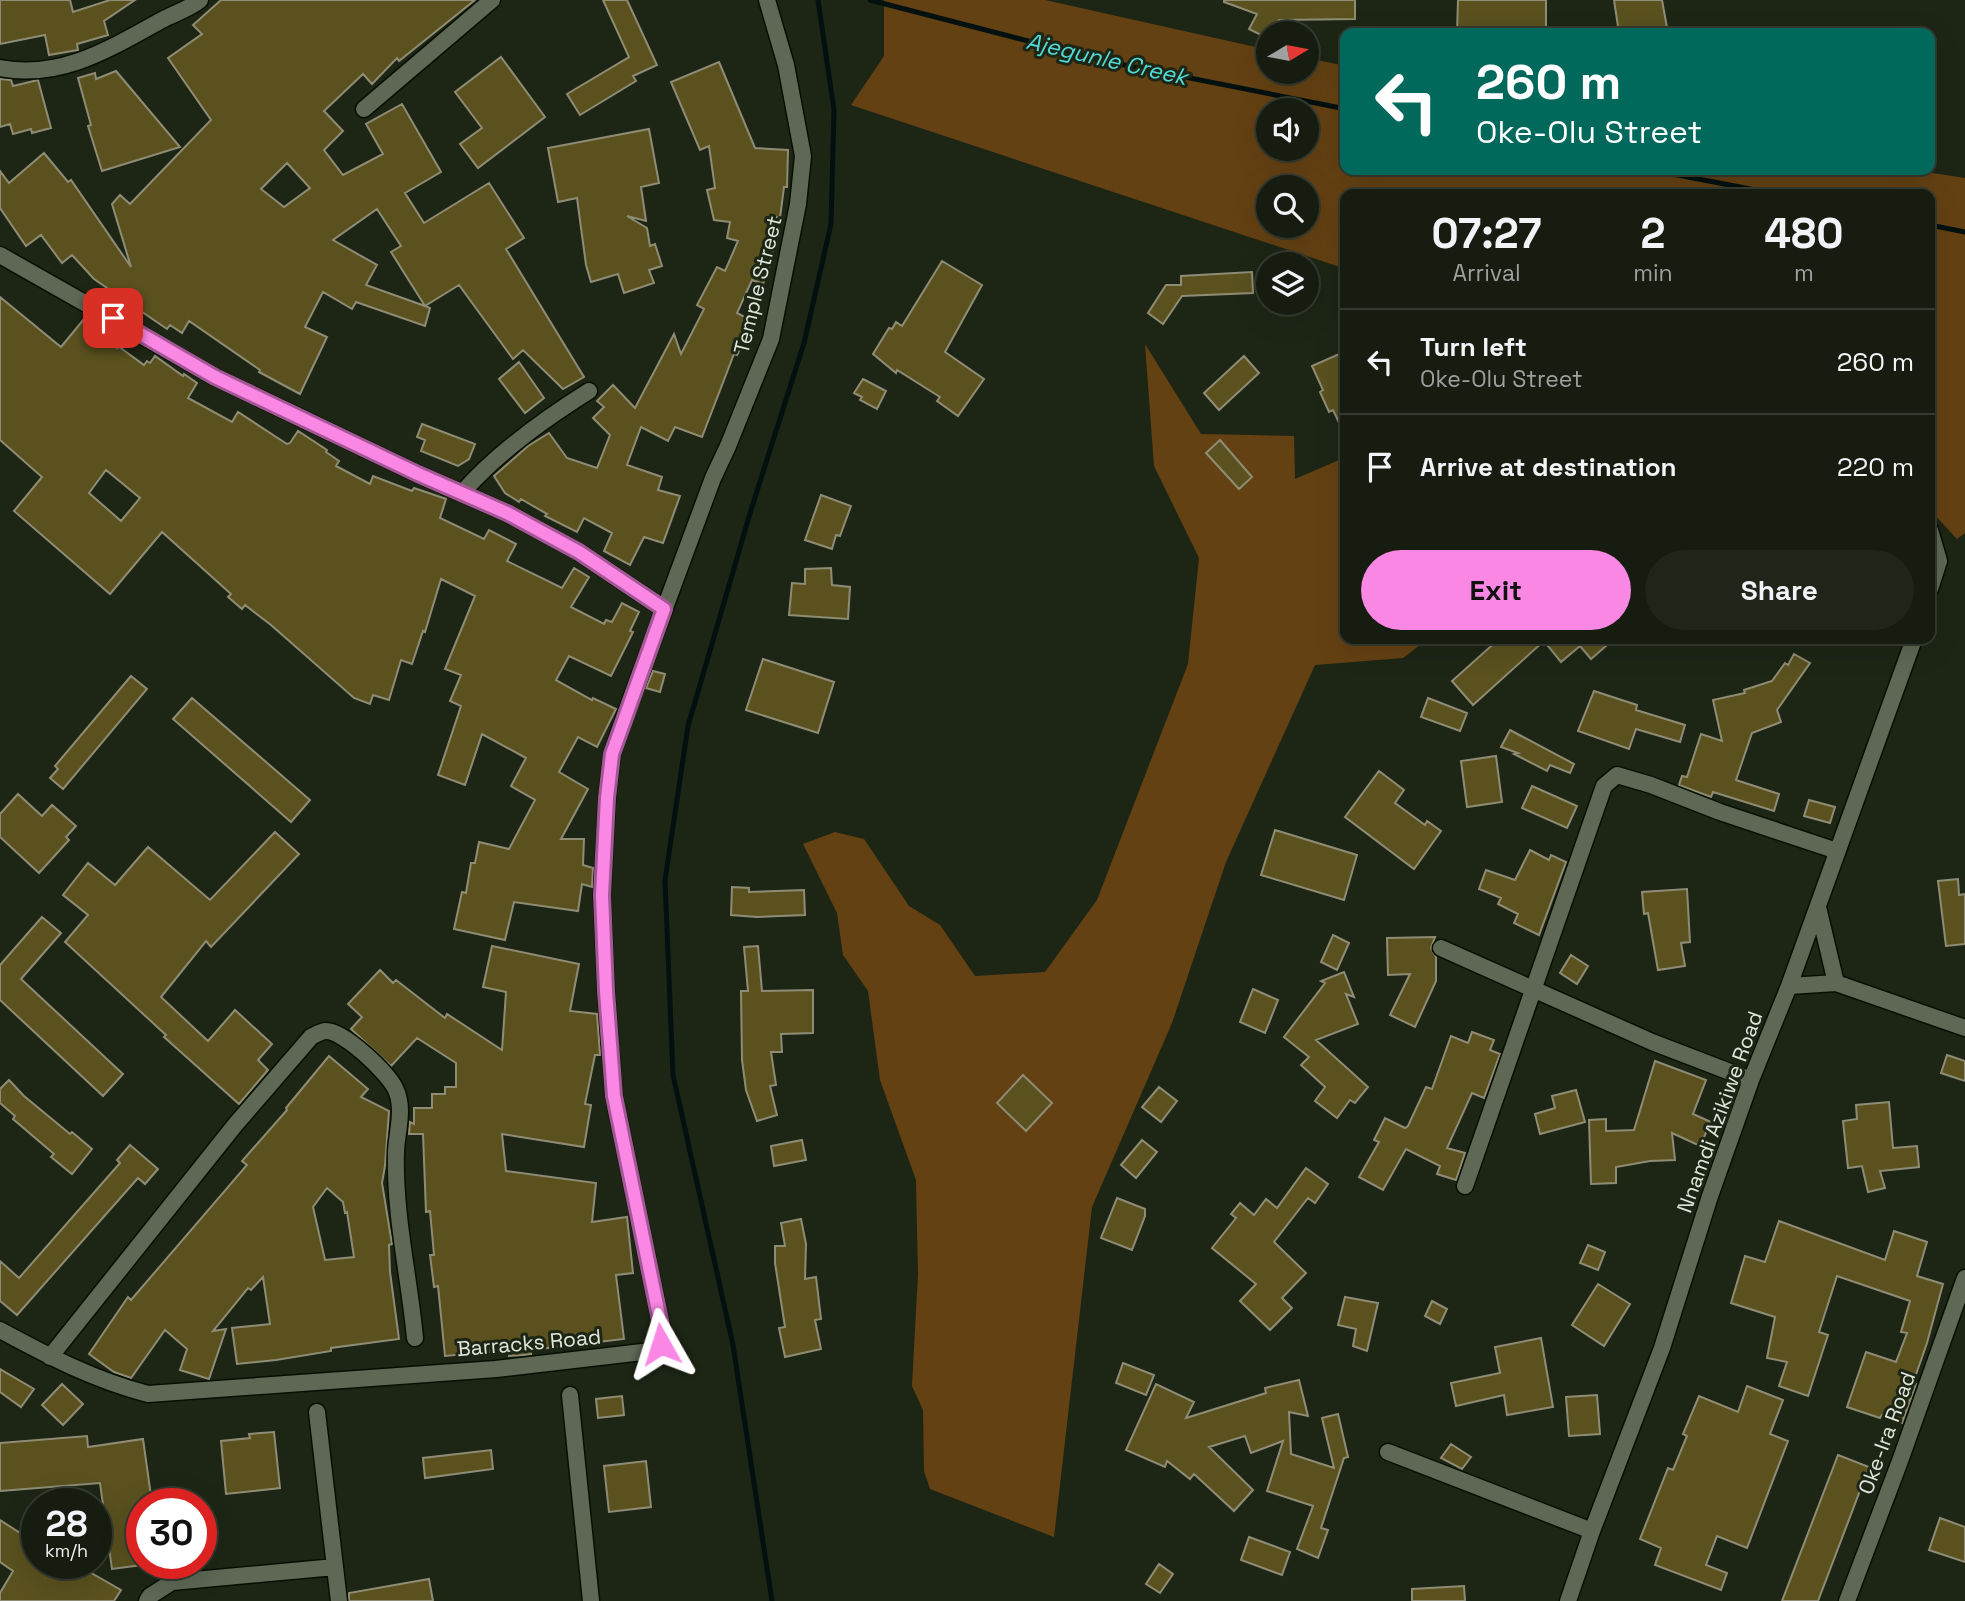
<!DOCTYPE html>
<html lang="en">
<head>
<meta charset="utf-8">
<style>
	body { margin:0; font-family:"Space Grotesk",sans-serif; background:#1f2519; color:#f1f3f6; height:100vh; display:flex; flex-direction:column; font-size:26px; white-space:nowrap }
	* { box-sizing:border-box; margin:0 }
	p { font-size:23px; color:#9ea19f }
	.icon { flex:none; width:38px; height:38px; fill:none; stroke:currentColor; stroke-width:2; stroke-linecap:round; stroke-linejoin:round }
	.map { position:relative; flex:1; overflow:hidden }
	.details { position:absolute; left:1340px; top:189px; width:595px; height:455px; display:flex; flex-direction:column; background:#161c10; border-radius:14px; box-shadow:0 7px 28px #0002,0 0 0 2px #353a30 }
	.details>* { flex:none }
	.hud { position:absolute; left:1340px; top:28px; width:595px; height:147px; border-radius:14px; box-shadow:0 7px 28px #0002,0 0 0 2px #353a30; background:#00695c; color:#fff; overflow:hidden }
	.needle { width:46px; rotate:80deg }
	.buttons { position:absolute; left:1256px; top:21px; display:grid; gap:14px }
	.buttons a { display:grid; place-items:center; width:63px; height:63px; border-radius:50%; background:#161c10; box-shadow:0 7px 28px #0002,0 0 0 2px #353a30; font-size:35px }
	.speed { position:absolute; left:21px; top:1488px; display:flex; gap:14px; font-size:35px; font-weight:700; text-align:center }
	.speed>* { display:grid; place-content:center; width:91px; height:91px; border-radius:50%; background:#161c10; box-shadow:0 7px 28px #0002,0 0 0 2px #353a30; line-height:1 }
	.speed small { font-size:18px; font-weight:400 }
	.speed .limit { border:10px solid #d22; background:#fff; color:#111 }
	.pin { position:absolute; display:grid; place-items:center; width:60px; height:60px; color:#fff; margin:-30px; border-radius:14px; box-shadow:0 4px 10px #0006 }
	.me { position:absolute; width:77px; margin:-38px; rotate:354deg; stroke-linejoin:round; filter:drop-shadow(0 0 5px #0008) }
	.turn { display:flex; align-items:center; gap:24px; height:147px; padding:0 21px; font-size:32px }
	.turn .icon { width:91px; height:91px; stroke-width:2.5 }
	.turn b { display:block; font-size:49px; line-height:60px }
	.eta { display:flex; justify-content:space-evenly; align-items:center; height:119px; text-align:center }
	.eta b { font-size:42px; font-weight:600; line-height:49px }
	.button { display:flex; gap:14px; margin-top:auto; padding:14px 21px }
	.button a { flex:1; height:80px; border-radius:42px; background:#fb87e5; color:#111; font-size:28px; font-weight:600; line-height:80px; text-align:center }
	.button a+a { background:#1f2519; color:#f1f3f6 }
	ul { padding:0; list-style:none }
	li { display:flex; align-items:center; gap:21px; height:105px; padding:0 21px; border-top:2px solid #353a30 }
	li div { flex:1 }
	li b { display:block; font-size:26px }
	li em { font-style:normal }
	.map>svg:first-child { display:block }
	.green { fill:#644113; fill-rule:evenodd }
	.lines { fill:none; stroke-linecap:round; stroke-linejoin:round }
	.stream { stroke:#021010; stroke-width:5 }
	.building { fill:#5a511f; stroke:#8f8c75; stroke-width:2; fill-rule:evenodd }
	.street-casing { stroke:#070f02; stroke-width:19 }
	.street { stroke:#5e6855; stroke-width:16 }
	.route-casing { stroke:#a35895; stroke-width:18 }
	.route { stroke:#fb87e5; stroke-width:12 }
	.labels { text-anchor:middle; stroke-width:6; stroke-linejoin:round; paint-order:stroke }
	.street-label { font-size:21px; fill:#e0e6db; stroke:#1d2615 }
	.water-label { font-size:23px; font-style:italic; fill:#50dbd9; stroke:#1d2615 }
</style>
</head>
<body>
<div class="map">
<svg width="1965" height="1601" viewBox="0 0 1965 1601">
	<rect width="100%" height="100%" fill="#1d2615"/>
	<path class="green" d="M884,0H1045L1269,50V72H1307V58L1346,66V170H1913L1965,178V533L1957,539L1930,510V194H1346V269L851,105L884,56ZM1269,110H1307V149H1269ZM1269,187H1307V226H1269Z
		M1145,344L1201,434L1294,436L1295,479L1346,457V639H1428L1403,658L1315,665L1226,862L1172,1023L1092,1207L1054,1537L930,1489L924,1471L923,1410L912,1386L918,1274L916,1180L880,1080L868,991L843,955L837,913L803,844L835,832L864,839L909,906L940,925L975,976L1045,972L1097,900L1188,664L1199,558L1154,466Z"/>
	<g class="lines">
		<path class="stream" d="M870,0L1109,62L1346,109
			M1652,170L1776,194
			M1930,225L1965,232
			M772,1601L733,1345L673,1075L665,880L688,726L751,510L804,343L831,224L834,110L818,0"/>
	</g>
	<path class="building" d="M0,0H70L73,12L110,0H135L104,21L108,35L77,44L78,50L49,55L45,35L0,44Z
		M221,0H475L399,61L397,58L372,84L363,74L324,111L343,131L324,150L343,175L383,154L366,124L402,104L441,172L405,193L424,223L489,183L524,238L506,249L584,377L563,389L523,350L513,359L459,285L425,306L430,308L425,326L356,302L352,309L323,292L305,327L327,337L300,394L259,372L260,370L189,321L182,333L170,325L167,329L94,279L72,255L62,263L41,235L26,246L0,208V171L9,183L44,153L68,182L71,180L131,267L112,204L120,195L130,204L211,120L168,58L202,34L193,25ZM287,163L310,188L284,207L261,189ZM377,209L401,246L391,252L425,306L366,285L377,265L333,240Z
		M603,0H627L657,65L633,76L636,81L580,115L567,94L629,57Z
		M1224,0H1355V19L1279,20L1272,33H1269V39L1249,29L1257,14L1224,2Z
		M1458,0H1546V33H1457Z
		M1614,0H1662L1668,33H1619Z
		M501,57L545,117L478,168L460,144L482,128L455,92Z
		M719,62L755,148L788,150L787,187H784L780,218L775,217L771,246L773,247L772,260L763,284L752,280L737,313L754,322L737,355L734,354L702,437L675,427L668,441L641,427L627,465L662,477L658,490L680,496L663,543L644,537L630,565L604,551L612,533L584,518L577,532L545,516L547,514L521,499L519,502L505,493L494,476L528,446L549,433L567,458L597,468L610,435L593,418L604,407L597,401L613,385L635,408L674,334L681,354L704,309L697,305L717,267L725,271L738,241L727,238L730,222L714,220L707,190L715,188L709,146L700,150L671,82Z
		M116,71L180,147L102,171L88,126L91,125L78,78L95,73L96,79Z
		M0,79L11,80L13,86L38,80L51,128L32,133L31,129L13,134L10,124L0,127Z
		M649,129L659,183L641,187L646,221L627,216L647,228L650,246L655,244L662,266L649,270L654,283L624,293L618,274L591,282L586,265L577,198L558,202L548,148Z
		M942,261L982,285L945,352L984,379L958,416L937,401L940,397L897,370L896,373L873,354L889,328L892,329L896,322L902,326Z
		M1252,272L1253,293L1182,296L1163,324L1148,313L1166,285H1181V276Z
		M0,297L61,347L84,319L117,348L118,346L144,365L147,361L150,363L155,356L183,376L184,374L197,383L188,398L232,422L238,412L287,444L290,443L298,431L327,450L326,452L339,461L336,466L370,484L373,476L412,491L414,488L446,499L440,518L484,539L489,530L516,544L507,561L562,588L574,568L589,577L571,607L604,624L606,620L612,622L622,603L639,612L630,631L633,632L611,676L569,656L556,680L592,700L593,698L616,709L597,747L578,737L559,772L588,789L561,839H584L583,865L593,868L592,887L582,884L578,911L514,902L505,940L454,929L462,892L466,893L471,863H475L479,842L509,849L535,800L511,786L526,758L482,734L465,785L438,775L461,706L450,701L461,675L445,669L475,596L441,579L425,632L423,631L412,664L401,660L389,700L373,695L370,704L354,698L271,625L245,605L242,609L228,597L231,594L162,532L110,594L14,511L42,477L0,440ZM106,470L140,498L121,521L89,493Z
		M1346,351V437L1333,410L1329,412L1320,392L1323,390L1312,366Z
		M1244,356L1259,373L1219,410L1204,393Z
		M519,362L544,398L525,413L499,379Z
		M863,379L886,391L877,409L860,400L862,397L854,393Z
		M422,424L475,444L469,459L458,466L421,451L425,440L417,437Z
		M1220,440L1252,477L1239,489L1206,453Z
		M821,495L851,506L840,536L836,535L832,549L805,540Z
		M831,568L832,585L850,587L848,619L789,615L792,583L805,584V569Z
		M1499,639H1614L1591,659L1580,646L1561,662L1544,641L1473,705L1452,681Z
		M1794,654L1810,663L1777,710L1781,722L1752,733L1736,780L1779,794L1774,811L1713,792L1711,797L1679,785L1682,776L1687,777L1701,734L1722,741L1713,700L1745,693L1744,690L1772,681L1785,663L1788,665Z
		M763,659L834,682L818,733L746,710Z
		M653,671L665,674L660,692L646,688Z
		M131,676L147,689L63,789L50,778L58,769L55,766Z
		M1594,691L1637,705L1636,710L1685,725L1680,742L1636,729L1629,749L1578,731Z
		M192,698L310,800L291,822L173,719Z
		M1428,698L1467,713L1460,731L1421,717Z
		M1510,730L1574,764L1570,773L1550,765L1547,771L1514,754L1518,753L1501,747Z
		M1496,756L1502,802L1467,807L1461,761Z
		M1379,771L1404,790L1395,803L1425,825L1427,821L1441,831L1414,869L1345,817Z
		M1532,786L1577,806L1567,828L1522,808Z
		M18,794L42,816L52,805L76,826L66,837L69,840L39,873L0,837V814Z
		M1809,800L1835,807L1830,823L1804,816Z
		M1275,830L1357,855L1344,900L1261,875Z
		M275,832L299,854L211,947L206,941L161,997L208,1041L235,1010L272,1044L258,1060L268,1070L239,1104L164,1037L166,1035L65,942L88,915L63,895L88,863L115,885L148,847L210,900Z
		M1530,850L1549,860L1551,855L1566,862L1539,935L1514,923L1518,914L1498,904L1501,898L1479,889L1486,870L1515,880Z
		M1958,879L1959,895L1965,894V944L1946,946L1938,881Z
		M732,887L749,888V892L804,890L805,915L757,917L731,915Z
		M1687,889L1690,942L1681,943L1685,966L1658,970L1648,913L1644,914L1642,892Z
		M42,917L61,933L21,979L123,1074L103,1096L0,1000V965Z
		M1333,935L1349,943L1337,970L1321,962Z
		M1435,937L1431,948L1436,957V981L1415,1027L1390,1015L1410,974L1388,975L1387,938Z
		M492,946L579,964L570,1011L597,1014L600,1055H595L585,1104L591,1105L584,1147L502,1134L506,1171L596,1183L592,1222L627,1217L633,1273L616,1275L624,1339L531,1350V1354L523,1355L509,1356V1350L445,1356L438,1286L434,1287L430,1255H434L430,1211L426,1212L423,1134H409L410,1122L414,1124V1108H432V1094H445V1087H456V1063L417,1038L391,1066L351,1029L362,1017L348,1004L380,970L393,983L396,980L445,1018L447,1014L502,1050L506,992L483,987Z
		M758,946L762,991L813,990V1033L781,1034L782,1052H771L776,1085L770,1086L777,1115L757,1121L746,1090L742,1060L741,991H748L744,947Z
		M1571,955L1588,966L1577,984L1560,973Z
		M1344,972L1354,997L1346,994L1358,1024L1316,1040L1368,1087L1355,1103L1350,1100L1337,1118L1315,1101L1325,1087L1301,1065L1309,1057L1284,1037L1325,983L1321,981Z
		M1253,989L1278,1000L1265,1033L1240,1022Z
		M1472,1032L1494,1040L1490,1050L1500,1054L1484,1098L1472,1093L1447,1148L1465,1153L1456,1180L1437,1174L1440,1166L1406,1149L1383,1190L1359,1177L1379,1142L1374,1140L1385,1118L1405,1128L1408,1126L1426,1087L1432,1089L1451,1036L1468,1043Z
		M1947,1055L1965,1061V1081L1941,1073Z
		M329,1056L368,1089L361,1097L389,1111L385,1166L382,1183L392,1244L389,1245L390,1272L399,1339L331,1348V1351L276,1360L237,1364L232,1328L270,1324L263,1277L251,1290L248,1288L213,1331L226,1329L209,1379L180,1370L187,1349L165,1330L131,1378L114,1372L89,1354L128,1297L131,1300L247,1165L242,1161L287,1110L286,1108ZM327,1188L343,1202L345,1213L347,1212L354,1257L325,1260L313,1207Z
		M1655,1061L1706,1080L1693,1114L1711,1122L1700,1146L1672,1133L1675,1160L1650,1161L1616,1167V1183L1591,1184L1589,1120L1606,1119V1131L1634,1130Z
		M1023,1075L1052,1103L1026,1131L997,1103Z
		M9,1080L24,1096L70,1134L72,1132L92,1149L72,1174L51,1157L54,1154L13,1119L15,1116L0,1103V1089Z
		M1159,1087L1177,1101L1161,1122L1142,1107Z
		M1576,1090L1585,1122L1540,1134L1535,1114L1555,1108L1552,1096Z
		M1889,1102L1893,1148L1917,1146L1919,1167L1880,1171L1885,1188L1868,1192L1862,1166L1848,1168L1843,1121L1857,1119L1856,1105Z
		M802,1140L806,1160L774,1166L771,1146Z
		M1142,1140L1157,1152L1136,1178L1121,1165Z
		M130,1145L158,1169L145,1184L138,1178L17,1315L0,1301V1261L19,1278L120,1163L117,1160Z
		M1306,1168L1328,1184L1315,1203L1308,1198L1274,1242L1306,1273L1282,1298L1292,1308L1270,1330L1240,1301L1256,1284L1212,1248L1236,1218L1231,1214L1240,1203L1254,1215L1266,1199L1277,1208Z
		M1117,1198L1145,1209V1216L1132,1250L1101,1238Z
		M801,1219L806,1244L805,1279L816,1277L821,1319L815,1320L821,1349L785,1357L779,1328L785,1327L775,1263V1246H785L781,1223Z
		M1779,1221L1885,1260L1894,1231L1927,1242L1917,1276L1943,1284L1927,1343L1913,1383L1916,1384L1902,1423L1882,1415L1880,1418L1847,1407L1866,1352L1896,1362L1907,1333L1901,1332L1910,1301L1837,1276L1819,1332L1828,1335L1808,1396L1779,1386L1787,1362L1767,1358L1775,1317L1731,1303L1745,1256L1765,1262Z
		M1588,1245L1605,1252L1598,1270L1580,1263Z
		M1598,1284L1630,1304L1604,1346L1572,1325Z
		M1345,1297L1378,1303L1367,1351L1353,1346L1356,1329L1338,1325Z
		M1432,1301L1447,1309L1440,1324L1425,1316Z
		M1541,1338L1553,1407L1507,1415L1504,1395L1456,1406L1451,1383L1500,1373L1495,1347Z
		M1123,1363L1154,1375L1146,1395L1116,1383Z
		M0,1369L34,1389L21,1407L0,1392Z
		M1299,1380L1308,1416L1289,1412L1291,1454L1334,1468L1322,1418L1338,1414L1348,1457L1344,1458L1321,1528L1328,1530L1318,1558L1297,1549L1313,1506L1267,1491L1283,1441L1251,1453L1245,1436L1209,1447L1253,1490L1234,1511L1194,1474L1190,1479L1167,1461L1165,1467L1126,1450L1156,1384L1194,1402L1186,1418L1266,1393L1265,1388Z
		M62,1384L83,1404L63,1425L42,1405Z
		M1747,1386L1783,1400L1770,1434L1788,1441L1747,1548L1717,1536L1706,1565L1727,1573L1721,1590L1655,1565L1661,1548L1640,1539L1668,1468L1673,1470L1687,1436L1683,1434L1699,1396L1738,1412Z
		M1597,1395L1600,1434L1569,1436L1566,1397Z
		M622,1396L624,1415L598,1418L596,1399Z
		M274,1432L280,1488L226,1494L221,1441L250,1438L249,1434Z
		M87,1436L88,1447L143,1439L152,1503H142V1565L112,1569L100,1483L0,1491V1443Z
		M1451,1444L1471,1457L1462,1469L1441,1458Z
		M491,1450L493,1469L425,1478L423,1458Z
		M1838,1455L1869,1467L1818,1601H1782Z
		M646,1461L651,1507L609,1512L604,1466Z
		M1940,1518L1965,1527V1562L1929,1550Z
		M0,1520L37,1544V1563H59L82,1575L86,1570L121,1590L114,1601H0V1593L13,1571L0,1562Z
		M1249,1537L1290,1552L1282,1575L1241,1560Z
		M1159,1564L1173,1574L1160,1593L1146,1584Z
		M429,1579L433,1601H349V1593Z
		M1464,1586L1465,1601H1412V1589Z"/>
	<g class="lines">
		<g class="street-casing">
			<path id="street" d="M0,68C61,80 111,48 162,20C175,13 189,9 200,0
				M364,109L492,0
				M0,255L215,377L418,474L507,513L579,552L664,609
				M462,493C495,455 546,418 589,391
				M1930,530L1939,561L1930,589
				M1818,907L1836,983
				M1441,948L1652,1042L1751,1080
				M1789,986L1836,983L1965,1028
				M1465,1186L1604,786L1617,775L1651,785L1720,812L1837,851
				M0,1330C48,1356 94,1380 148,1394L496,1369L651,1351L661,1344L663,1335L614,1096L606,991L602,896L607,798L612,754L626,713L713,478L728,446L771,339L798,204L803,156L786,65L767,0
				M50,1357L235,1125L311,1037C315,1035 321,1031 326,1031C344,1031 387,1072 395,1088C405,1107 397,1131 396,1151C394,1214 409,1275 415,1338
				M570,1395L591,1601
				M317,1412L335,1567
				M1388,1452L1592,1531
				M147,1601L150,1596L172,1582L335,1567L339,1601
				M1568,1601L1592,1531L1662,1348L1710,1196L1751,1080L1789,986L1914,639
				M1847,1601L1900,1461L1965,1278"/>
		</g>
		<use href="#street" class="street"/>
	</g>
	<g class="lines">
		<g class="route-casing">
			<path id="route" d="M113,318L215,377L418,474L507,513L579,552L664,609L612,754L607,798L602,895L606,991L614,1096L663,1335L661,1344"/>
		</g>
		<use href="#route" class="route"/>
	</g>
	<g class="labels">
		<g class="street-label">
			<text transform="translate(758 285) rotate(-76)" y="7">Temple Street</text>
			<text transform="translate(1720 1112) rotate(-70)" y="7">Nnamdi Azikiwe Road</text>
			<text transform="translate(529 1343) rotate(-5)" y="7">Barracks Road</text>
			<text transform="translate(1887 1433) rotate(-70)" y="7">Oke-Ira Road</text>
		</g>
		<g class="water-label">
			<text transform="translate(1107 59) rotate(13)" y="8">Ajegunle Creek</text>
		</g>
	</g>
</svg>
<div class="buttons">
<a><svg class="needle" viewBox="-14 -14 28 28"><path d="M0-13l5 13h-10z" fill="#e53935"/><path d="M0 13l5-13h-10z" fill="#9ea19f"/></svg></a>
<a><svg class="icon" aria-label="sound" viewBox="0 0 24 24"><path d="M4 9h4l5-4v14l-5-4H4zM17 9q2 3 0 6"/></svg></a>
<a><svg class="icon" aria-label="search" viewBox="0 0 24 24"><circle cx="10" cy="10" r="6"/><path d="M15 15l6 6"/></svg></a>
<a><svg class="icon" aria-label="layers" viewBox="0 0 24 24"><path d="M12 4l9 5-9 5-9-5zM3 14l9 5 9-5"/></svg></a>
</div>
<div class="speed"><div>28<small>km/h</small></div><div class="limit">30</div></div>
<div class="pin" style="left:113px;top:318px;background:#d93025"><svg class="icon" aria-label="arrive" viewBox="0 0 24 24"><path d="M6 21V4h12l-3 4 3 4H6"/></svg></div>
<svg class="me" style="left:661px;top:1344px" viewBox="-20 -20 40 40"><path d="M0-17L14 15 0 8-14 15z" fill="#fb87e5" stroke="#fff" stroke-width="4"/></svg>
<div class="hud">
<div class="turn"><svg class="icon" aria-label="left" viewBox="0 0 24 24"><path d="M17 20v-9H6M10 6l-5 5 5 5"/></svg><div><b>260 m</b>Oke-Olu Street</div></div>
</div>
<section class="details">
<div class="eta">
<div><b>07:27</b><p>Arrival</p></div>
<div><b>2</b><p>min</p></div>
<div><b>480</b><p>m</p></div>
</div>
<ul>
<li><svg class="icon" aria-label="left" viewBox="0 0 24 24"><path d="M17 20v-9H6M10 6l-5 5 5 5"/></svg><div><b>Turn left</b><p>Oke-Olu Street</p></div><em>260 m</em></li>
<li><svg class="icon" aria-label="arrive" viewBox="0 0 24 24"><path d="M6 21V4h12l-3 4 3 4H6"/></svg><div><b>Arrive at destination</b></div><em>220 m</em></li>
</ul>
<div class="button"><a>Exit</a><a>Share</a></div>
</section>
</div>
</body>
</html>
